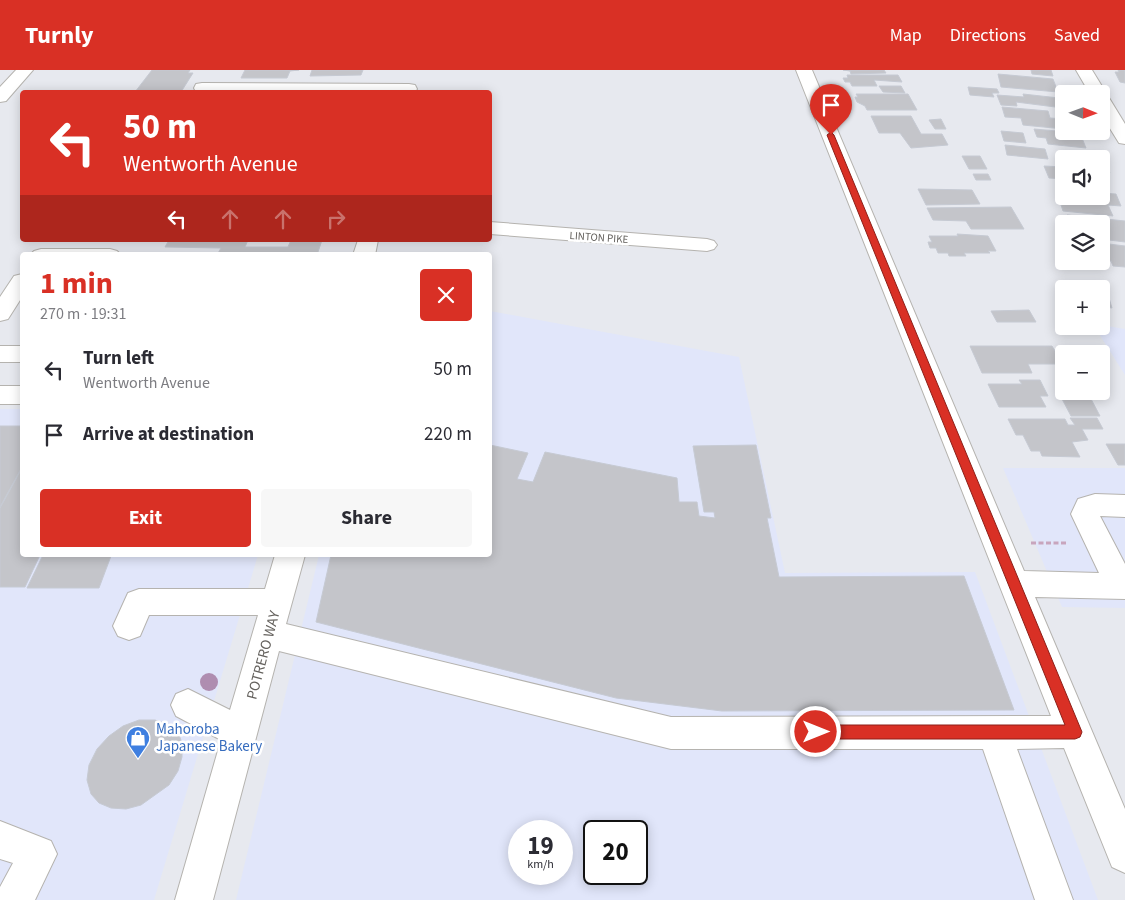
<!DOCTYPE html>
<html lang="en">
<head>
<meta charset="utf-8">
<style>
	body { margin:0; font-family:"Source Sans 3",sans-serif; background:#f7f7f7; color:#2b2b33; height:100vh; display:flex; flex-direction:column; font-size:19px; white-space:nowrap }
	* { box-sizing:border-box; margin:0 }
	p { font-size:16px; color:#7c7c81 }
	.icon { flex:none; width:28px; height:28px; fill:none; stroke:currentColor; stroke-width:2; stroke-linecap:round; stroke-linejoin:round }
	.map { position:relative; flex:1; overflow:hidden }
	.panel { position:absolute; left:20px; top:182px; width:472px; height:305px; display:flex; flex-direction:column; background:#fff; border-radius:5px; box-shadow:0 2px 12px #0003 }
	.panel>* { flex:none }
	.banner { position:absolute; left:20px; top:20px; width:472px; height:152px; border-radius:5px; box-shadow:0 2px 12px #0003; background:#d93025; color:#fff; overflow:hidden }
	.needle { width:32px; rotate:91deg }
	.buttons { position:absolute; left:1055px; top:15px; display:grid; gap:10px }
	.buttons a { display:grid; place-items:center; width:55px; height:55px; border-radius:5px; background:#fff; box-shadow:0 2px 12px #0003; font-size:25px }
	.speed { position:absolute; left:508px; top:750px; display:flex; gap:10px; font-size:25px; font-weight:700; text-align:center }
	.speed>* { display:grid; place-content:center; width:65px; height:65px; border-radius:50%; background:#fff; box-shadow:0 2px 12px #0003; line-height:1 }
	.speed small { font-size:12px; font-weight:400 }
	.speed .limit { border:2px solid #111; border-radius:8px; background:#fff; color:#111 }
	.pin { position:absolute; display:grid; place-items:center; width:42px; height:42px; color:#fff; margin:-51px -21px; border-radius:50% 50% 50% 0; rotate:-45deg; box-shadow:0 0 5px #0007 }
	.pin .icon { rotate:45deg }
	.me { position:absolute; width:55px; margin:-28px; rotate:90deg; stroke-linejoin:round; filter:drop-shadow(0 0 4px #0008) }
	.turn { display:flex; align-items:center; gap:18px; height:105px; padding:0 20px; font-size:22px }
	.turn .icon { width:65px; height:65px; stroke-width:2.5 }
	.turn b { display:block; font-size:35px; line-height:42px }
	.lanes { display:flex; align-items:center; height:48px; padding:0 20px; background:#0003; justify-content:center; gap:25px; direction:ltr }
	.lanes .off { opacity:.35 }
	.round { display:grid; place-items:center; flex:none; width:52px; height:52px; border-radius:5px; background:#f7f7f7 }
	.headline { display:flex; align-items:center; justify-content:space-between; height:85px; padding:0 20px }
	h1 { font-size:30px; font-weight:700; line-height:38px; color:#d93025 }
	.action { display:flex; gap:10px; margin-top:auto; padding:10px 20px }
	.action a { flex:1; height:58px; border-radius:5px; background:#d93025; color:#fff; font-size:20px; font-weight:700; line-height:58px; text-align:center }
	.action a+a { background:#f7f7f7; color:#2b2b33 }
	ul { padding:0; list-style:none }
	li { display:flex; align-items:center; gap:15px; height:65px; padding:0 20px }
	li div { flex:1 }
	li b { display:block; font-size:19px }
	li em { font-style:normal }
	header { display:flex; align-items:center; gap:30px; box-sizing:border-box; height:70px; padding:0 25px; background:#d93025; color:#fff }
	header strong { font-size:24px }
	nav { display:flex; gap:28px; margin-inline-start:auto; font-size:18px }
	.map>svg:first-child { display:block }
	.commercial { fill:#e1e6fa; fill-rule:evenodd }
	.building { fill:#c4c5ca; stroke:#c6cad3 }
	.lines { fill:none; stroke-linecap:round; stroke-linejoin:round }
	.minor-casing { stroke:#b5b3af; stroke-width:2 }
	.path { stroke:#c8a5bd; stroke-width:3; stroke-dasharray:5 2.5; stroke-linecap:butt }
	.minor { fill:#fff; fill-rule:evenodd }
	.tree { fill:#af8db0 }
	.route { fill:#d93025; stroke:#8d1f18 }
	.labels { text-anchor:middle; stroke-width:5; stroke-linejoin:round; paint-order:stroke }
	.far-street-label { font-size:11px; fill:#65625e; stroke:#fff }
	.near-street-label { font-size:15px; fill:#65625e; stroke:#fff }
	.near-shop-label { font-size:15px; fill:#366cbe; stroke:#fff; text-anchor:start }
</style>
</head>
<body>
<header>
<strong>Turnly</strong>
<nav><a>Map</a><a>Directions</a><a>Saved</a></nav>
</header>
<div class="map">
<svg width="1125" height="830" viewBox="0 0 1125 830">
	<rect width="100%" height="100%" fill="#e7e9ef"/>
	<path class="commercial" d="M490,241L739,287L785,503L975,502L1098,830H236L319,485H490ZM519,761H561V804H519ZM594,761H636V804H594Z
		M1101,255L1125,259V305L1094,256Z
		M0,339H22V485H258L154,830H7L0,827Z
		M1003,398H1125V538L1062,537Z"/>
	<path class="building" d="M152,0H190L188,3H193L181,22H135Z
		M245,0H299L290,1L287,8H241Z
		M312,0H363L361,5L310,6Z
		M843,0H884L886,3L851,4L850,1Z
		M1031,0H1051L1053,6L1032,4Z
		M1118,0H1125V13L1120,12L1115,2H1119Z
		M998,4L1053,9L1058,22L1001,17Z
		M847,5H898L902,12L874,10L877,16H852L850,12H845L843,8H848Z
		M879,16H901L905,23L883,22Z
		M968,17L997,19L999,23H992L994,27L970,25Z
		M856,24H908L917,40H867L865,36L857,32L855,27H858Z
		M1023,24L1059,28L1063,38L1016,32L1017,36L1001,35L997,25L1024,27Z
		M1002,37L1048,41L1050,48L1064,49V59L1023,55L1021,48L1005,47Z
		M871,46H911L921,64H942L948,75L911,78L900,63H879Z
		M941,49L946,59H935L929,50Z
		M1034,59L1080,63L1086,78L1048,74L1046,68L1037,67Z
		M1001,61L1023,63L1026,73L1004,71Z
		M1005,75L1045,79L1048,89L1007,85Z
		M962,86H980L987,99H969Z
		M1101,90L1110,103L1103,102L1105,107H1101Z
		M1044,96L1064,97V109L1049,108Z
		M973,104H988L991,110H976Z
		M918,119L972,120L980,134L926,135Z
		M1101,123L1116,124L1121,136L1108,135L1113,146L1063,141L1058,126L1093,129L1092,126H1101Z
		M1011,137L1024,159H971L966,151L933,150L927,138Z
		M1067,145L1125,151V172L1101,169V154H1070Z
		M957,164L988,166L996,181H988L990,183H964L966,186H949L948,183H938L936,178H930L928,172H932L929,166H958Z
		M169,170H248L245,177H288L291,170H322L317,185H217L221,178L165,177Z
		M1101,173L1125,176V197L1113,196L1111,191L1101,190Z
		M1083,215L1106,218L1112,238L1101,236V219H1084Z
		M1029,240L1036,252H997L991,241Z
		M970,276H1052L1063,294H1028L1032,303H982Z
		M1019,310H1040L1048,326H1040L1046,337H999L988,314H1022Z
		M1061,327H1090L1100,346H1071Z
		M1070,348H1097L1103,359H1082L1088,370L1072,372L1080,387L1042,386L1040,381H1031L1023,365H1016L1008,349H1065L1068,355H1075Z
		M0,356H22V397L0,437Z
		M1106,374H1125V395H1118Z
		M490,375L528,383L517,409L533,412L545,382L677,408L679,432H697L699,446L715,448L714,442H704L693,376L756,375L771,448H767L779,507L964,506L1014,640L722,641L616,628L316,552L331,485H490Z
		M22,398V485H40L25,517H0V438Z
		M43,485H107L111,486L99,518H27Z
		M139,650H155L167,654L178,662L182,673V687L178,701L169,715L141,735L126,739L111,738L99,733L91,724L87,710L89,695L97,679L109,666L123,656Z"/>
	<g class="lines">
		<g class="minor-casing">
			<path id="minor" d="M16,0H33L6,31L0,32V17Z
				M796,0H812L1024,501L1099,503L1071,444L1078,429L1095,424L1125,425V447L1100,446L1125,494V529L1035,527L1125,739V803L1112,797L1064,678L1017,679L1073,830H1035L983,679H671L279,581L213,830H175L221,670L176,646L171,635L176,624L188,619L230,640L258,545H149L140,566L129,570L118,566L113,556L128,523L139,519H265L275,485H305L286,554L671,647L1051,646Z
				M1076,0H1092L1125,54V74L1119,73L1101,44V24H1090Z
				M202,13L409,14L415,15L417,19L415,22H196L194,18L196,14Z
				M490,152L707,169L714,171L717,175L714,179L707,181L490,164Z
				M358,170H378L375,185H353Z
				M41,179H110L117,181L121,185H30L34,181Z
				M22,204V227L8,249L0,251V227L14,206Z
				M0,276H22V292H0Z
				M0,316H22V334H0Z
				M0,751L51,771L57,784L35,830H0V817L13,793L0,789Z"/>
		</g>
		<path class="path" d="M1031,473H1068"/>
		<use href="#minor" class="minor"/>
	</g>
	<circle class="tree" cx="209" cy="612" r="9"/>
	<path class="route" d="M831,62L834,65L1082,662L1080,667L1075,669H816L811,667L809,662L811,657L816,655H1065L827,65Z"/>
	<defs>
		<g id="shop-pin" transform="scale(1.25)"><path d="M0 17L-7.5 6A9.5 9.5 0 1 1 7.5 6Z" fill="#3f7fe0" stroke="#fff"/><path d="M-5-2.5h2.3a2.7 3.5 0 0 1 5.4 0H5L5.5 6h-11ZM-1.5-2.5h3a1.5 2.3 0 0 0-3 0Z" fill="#fff"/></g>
	</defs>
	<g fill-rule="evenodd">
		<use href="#shop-pin" x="138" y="668"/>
	</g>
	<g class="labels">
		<g class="far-street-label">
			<text transform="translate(599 167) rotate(4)" y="4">LINTON PIKE</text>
		</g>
		<g class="near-street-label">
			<text transform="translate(263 585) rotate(-75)" y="5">POTRERO WAY</text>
		</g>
		<g class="near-shop-label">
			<text x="156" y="664">Mahoroba<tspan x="156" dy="17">Japanese Bakery</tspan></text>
		</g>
	</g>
</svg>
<div class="buttons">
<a><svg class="needle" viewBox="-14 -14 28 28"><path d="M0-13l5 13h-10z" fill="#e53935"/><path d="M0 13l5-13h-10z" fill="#7c7c81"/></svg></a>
<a><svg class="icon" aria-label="sound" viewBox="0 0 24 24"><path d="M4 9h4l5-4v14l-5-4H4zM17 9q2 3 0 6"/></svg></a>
<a><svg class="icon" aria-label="layers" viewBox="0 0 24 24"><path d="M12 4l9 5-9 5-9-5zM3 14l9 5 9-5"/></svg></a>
<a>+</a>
<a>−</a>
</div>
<div class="speed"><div>19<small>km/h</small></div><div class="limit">20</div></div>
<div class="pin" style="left:831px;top:65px;background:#d93025"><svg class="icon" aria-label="arrive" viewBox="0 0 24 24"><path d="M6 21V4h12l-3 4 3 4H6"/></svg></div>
<svg class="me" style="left:816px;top:662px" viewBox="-20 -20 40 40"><circle r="17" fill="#d93025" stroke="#fff" stroke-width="3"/><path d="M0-11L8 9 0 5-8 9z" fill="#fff"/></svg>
<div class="banner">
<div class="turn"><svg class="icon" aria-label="left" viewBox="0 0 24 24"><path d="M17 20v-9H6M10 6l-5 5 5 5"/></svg><div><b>50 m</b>Wentworth Avenue</div></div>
<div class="lanes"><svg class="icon" aria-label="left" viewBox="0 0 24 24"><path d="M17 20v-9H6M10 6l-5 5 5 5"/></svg><svg class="icon off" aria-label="ahead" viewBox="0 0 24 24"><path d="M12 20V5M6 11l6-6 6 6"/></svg><svg class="icon off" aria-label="ahead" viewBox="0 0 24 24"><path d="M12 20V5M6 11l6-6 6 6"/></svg><svg class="icon off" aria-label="right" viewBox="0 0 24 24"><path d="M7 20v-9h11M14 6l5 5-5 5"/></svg></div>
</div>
<section class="panel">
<div class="headline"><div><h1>1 min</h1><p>270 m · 19:31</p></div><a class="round" style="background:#d93025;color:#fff"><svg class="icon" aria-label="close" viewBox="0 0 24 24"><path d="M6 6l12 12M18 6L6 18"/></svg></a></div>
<ul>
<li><svg class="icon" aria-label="left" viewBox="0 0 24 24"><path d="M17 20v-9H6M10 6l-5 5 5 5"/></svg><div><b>Turn left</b><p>Wentworth Avenue</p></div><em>50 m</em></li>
<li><svg class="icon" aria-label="arrive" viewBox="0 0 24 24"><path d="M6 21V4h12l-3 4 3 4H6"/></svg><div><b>Arrive at destination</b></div><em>220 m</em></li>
</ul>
<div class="action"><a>Exit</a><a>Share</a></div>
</section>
</div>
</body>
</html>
